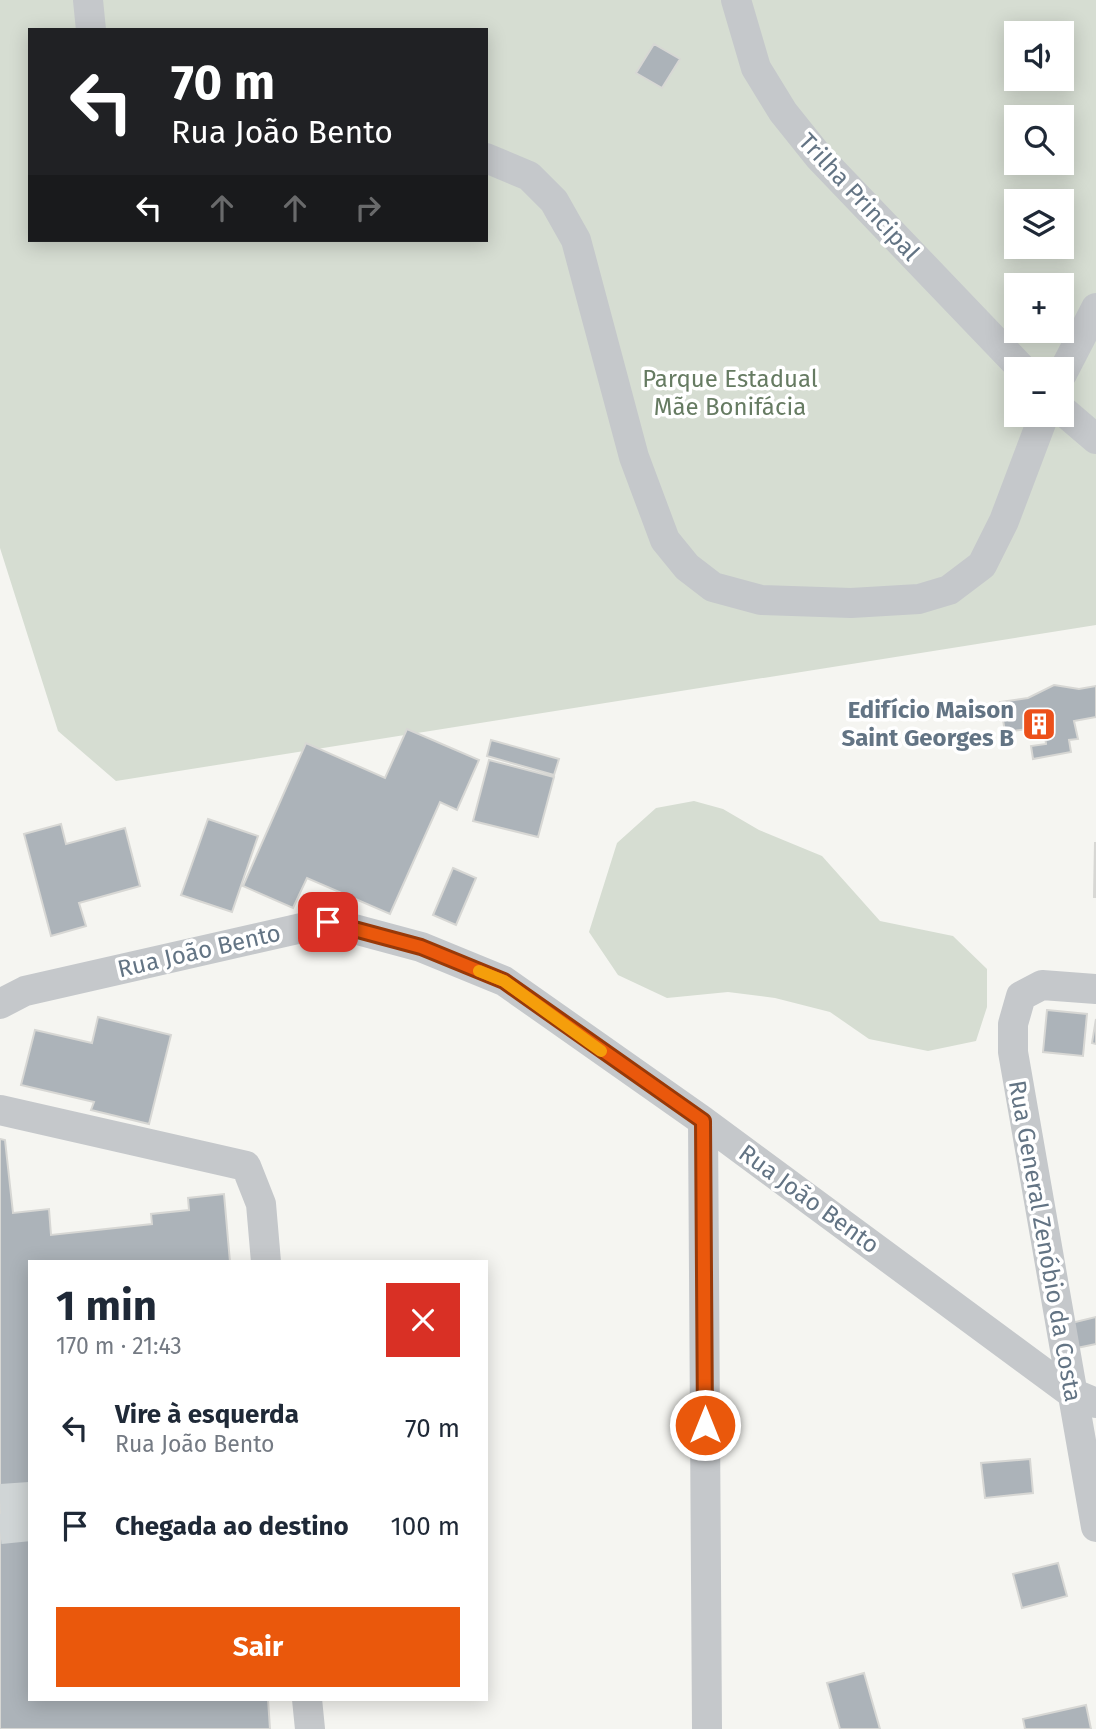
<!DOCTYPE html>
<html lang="pt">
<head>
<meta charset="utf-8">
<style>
	body { margin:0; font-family:"Fira Sans",sans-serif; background:#f2f2f3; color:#1f2937; height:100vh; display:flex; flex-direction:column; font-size:26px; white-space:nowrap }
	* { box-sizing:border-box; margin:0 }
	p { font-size:23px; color:#747a83 }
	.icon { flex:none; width:38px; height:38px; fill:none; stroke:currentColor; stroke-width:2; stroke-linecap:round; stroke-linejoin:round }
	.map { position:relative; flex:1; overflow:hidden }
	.side { position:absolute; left:28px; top:1260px; width:460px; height:441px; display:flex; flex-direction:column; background:#fff; border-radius:0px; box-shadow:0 4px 18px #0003 }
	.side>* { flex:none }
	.guide { position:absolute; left:28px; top:28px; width:460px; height:214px; border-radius:0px; box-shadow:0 4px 18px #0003; background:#202124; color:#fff; overflow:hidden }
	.buttons { position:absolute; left:1004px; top:21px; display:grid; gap:14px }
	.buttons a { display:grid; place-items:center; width:70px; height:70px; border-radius:0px; background:#fff; box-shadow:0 4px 18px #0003; font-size:35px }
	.pin { position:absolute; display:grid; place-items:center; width:60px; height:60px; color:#fff; margin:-30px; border-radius:14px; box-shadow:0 4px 10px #0006 }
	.me { position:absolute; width:77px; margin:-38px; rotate:0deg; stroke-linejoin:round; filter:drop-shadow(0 0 5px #0008) }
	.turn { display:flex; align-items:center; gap:24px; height:147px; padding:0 28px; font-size:32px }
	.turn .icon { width:91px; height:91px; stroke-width:2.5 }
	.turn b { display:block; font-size:49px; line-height:60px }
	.lanes { display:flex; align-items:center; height:66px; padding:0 28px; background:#0003; justify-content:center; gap:35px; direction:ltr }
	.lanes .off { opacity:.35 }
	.round { display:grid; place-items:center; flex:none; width:74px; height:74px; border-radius:0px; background:#f2f2f3 }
	.headline { display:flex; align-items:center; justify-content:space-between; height:119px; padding:0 28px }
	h1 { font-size:42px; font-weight:700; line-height:52px }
	.button { display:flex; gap:14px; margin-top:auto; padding:14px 28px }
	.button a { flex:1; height:80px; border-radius:0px; background:#ea580c; color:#fff; font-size:28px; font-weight:700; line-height:80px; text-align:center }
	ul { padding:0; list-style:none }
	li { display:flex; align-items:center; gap:21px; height:98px; padding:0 28px }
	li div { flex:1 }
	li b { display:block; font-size:26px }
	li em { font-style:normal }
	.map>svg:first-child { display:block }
	.green { fill:#d6ddd2; fill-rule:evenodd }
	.building { fill:#acb3b9; stroke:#d7d7d4; stroke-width:2 }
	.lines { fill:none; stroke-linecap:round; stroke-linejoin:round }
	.minor-tunnel { stroke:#d0d5d6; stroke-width:30; stroke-dasharray:30 15; stroke-linecap:butt }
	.minor { stroke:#c5c8cb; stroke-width:30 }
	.route-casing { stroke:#983908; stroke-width:18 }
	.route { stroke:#ea580c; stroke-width:12 }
	.slow { stroke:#f59e0b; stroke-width:12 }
	.labels { text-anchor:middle; stroke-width:7; stroke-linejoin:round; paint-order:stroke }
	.street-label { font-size:24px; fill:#637484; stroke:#fff }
	.park-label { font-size:24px; fill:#667b62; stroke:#fff }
	.poi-label { font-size:24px; font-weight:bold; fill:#637484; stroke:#fff; text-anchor:end }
</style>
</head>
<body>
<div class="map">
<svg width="1096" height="1729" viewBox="0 0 1096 1729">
	<rect width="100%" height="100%" fill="#f5f5f1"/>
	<path class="green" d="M0,0H1096V625L116,781L58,731L0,548ZM30,30H486V240H30ZM1017,33H1062V79H1017ZM1017,117H1062V163H1017ZM1017,201H1062V247H1017ZM1017,285H1062V331H1017ZM1017,369H1062V415H1017Z
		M694,801L723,809L759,830L822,856L880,921L953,936L987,969V1007L976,1041L928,1051L869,1039L830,1012L775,998L728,992L667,998L618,975L589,932L617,843L656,808Z"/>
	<path class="building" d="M654,44L680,59L662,88L636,73Z
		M1054,685L1079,689L1096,686V717L1074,721L1078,739L1069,740L1071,752L1033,759L1031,746L1046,744L1044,727L1005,732L1000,702L1028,698Z
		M407,729L479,760L457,810L440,802L390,914L307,878L293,908L243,886L306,743L385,778Z
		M491,740L559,759L554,775L487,756Z
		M489,760L554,777L538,837L473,821Z
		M208,819L258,836L232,912L181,895Z
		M61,824L66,844L125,828L140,886L79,903L86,926L51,936L24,834Z
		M1095,843H1096V897H1094Z
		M453,868L476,878L456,925L433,915Z
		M1047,1010L1087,1014L1083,1056L1043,1052Z
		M98,1017L171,1035L149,1124L91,1110L94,1102L21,1085L35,1030L92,1043Z
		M1096,1019V1044L1092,1043Z
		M0,1139L5,1140L13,1213L49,1209L51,1235L152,1224L151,1214L189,1210L188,1198L224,1194L230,1262H30V1699H268L270,1729H0Z
		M1096,1317V1344L1072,1349L1067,1324Z
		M1030,1459L1033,1493L985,1498L981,1463Z
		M1058,1563L1067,1596L1022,1608L1013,1574Z
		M864,1673L880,1729H840L827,1683Z
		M1086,1705L1091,1729H1025L1023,1719Z"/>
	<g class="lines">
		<path class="minor-tunnel" d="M0,1499L30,1497
			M0,1529L30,1526"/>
		<path class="minor" d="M88,0L91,30
			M736,0L756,68L783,112L819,157L1022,369
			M486,158L529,176L554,201L576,240L634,457L665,540L687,567L713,587L761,600L851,603L919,599L949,590L982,565L1004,521L1044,415
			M1062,374L1096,308
			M1062,410L1096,439
			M1096,989L1042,985L1021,996L1013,1024V1052L1096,1527
			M0,1004L25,991L328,922L421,947L504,981L703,1121L1070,1392L1096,1403
			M0,1110L246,1166L261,1204L266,1262
			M703,1121L707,1729
			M307,1699L310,1729"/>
	</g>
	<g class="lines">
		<g class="route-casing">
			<path id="route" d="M328,922L421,947L504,981L703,1121L705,1425"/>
		</g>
		<use href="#route" class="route"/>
		<path class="slow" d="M479,971L504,981L601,1051"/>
	</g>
	<defs>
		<g id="building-square" transform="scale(1.75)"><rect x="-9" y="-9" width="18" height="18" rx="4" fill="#ec501a" stroke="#fff"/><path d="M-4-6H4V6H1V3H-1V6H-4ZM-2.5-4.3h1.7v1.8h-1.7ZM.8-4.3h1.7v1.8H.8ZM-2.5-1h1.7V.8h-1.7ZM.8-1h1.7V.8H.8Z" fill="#fff"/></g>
	</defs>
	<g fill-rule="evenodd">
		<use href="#building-square" x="1039" y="724"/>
	</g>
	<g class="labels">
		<g class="street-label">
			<text transform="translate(859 197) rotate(47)" y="8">Trilha Principal</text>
			<text transform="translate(199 951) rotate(-13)" y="8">Rua João Bento</text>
			<text transform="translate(809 1199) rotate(36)" y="8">Rua João Bento</text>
			<text transform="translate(1045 1241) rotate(80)" y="8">Rua General Zenóbio da Costa</text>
		</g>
		<g class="park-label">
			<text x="730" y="387">Parque Estadual<tspan x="730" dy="28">Mãe Bonifácia</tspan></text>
		</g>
		<g class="poi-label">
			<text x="1014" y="718">Edifício Maison<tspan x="1014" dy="28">Saint Georges B</tspan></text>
		</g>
	</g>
</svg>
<div class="buttons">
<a><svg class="icon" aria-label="sound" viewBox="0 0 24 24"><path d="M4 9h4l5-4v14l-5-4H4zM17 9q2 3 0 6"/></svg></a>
<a><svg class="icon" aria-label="search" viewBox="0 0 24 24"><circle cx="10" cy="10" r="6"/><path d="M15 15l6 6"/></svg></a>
<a><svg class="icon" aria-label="layers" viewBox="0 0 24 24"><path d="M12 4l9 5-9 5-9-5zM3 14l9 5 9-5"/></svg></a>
<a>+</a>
<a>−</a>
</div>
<div class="pin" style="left:328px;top:922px;background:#d93025"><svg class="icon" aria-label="arrive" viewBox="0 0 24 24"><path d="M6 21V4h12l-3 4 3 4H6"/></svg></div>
<svg class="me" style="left:705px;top:1425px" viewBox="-20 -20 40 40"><circle r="17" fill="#ea580c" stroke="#fff" stroke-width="3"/><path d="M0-11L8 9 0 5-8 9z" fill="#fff"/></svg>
<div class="guide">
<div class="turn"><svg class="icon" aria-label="left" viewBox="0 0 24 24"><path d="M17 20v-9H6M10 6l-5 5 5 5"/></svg><div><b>70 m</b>Rua João Bento</div></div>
<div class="lanes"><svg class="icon" aria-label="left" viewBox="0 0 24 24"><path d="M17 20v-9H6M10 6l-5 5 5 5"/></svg><svg class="icon off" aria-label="ahead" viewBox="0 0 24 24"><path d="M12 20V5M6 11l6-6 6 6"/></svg><svg class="icon off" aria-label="ahead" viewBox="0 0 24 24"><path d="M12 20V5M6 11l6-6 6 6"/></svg><svg class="icon off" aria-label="right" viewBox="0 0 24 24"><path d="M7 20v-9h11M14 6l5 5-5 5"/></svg></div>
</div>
<section class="side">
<div class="headline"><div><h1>1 min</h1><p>170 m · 21:43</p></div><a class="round" style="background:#d93025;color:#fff"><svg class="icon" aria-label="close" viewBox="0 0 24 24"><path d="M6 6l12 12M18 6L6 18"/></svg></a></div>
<ul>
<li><svg class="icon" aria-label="left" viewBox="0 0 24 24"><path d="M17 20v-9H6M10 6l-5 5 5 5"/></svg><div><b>Vire à esquerda</b><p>Rua João Bento</p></div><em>70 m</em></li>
<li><svg class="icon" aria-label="arrive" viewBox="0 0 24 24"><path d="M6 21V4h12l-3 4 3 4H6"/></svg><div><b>Chegada ao destino</b></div><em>100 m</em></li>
</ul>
<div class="button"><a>Sair</a></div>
</section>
</div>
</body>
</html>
